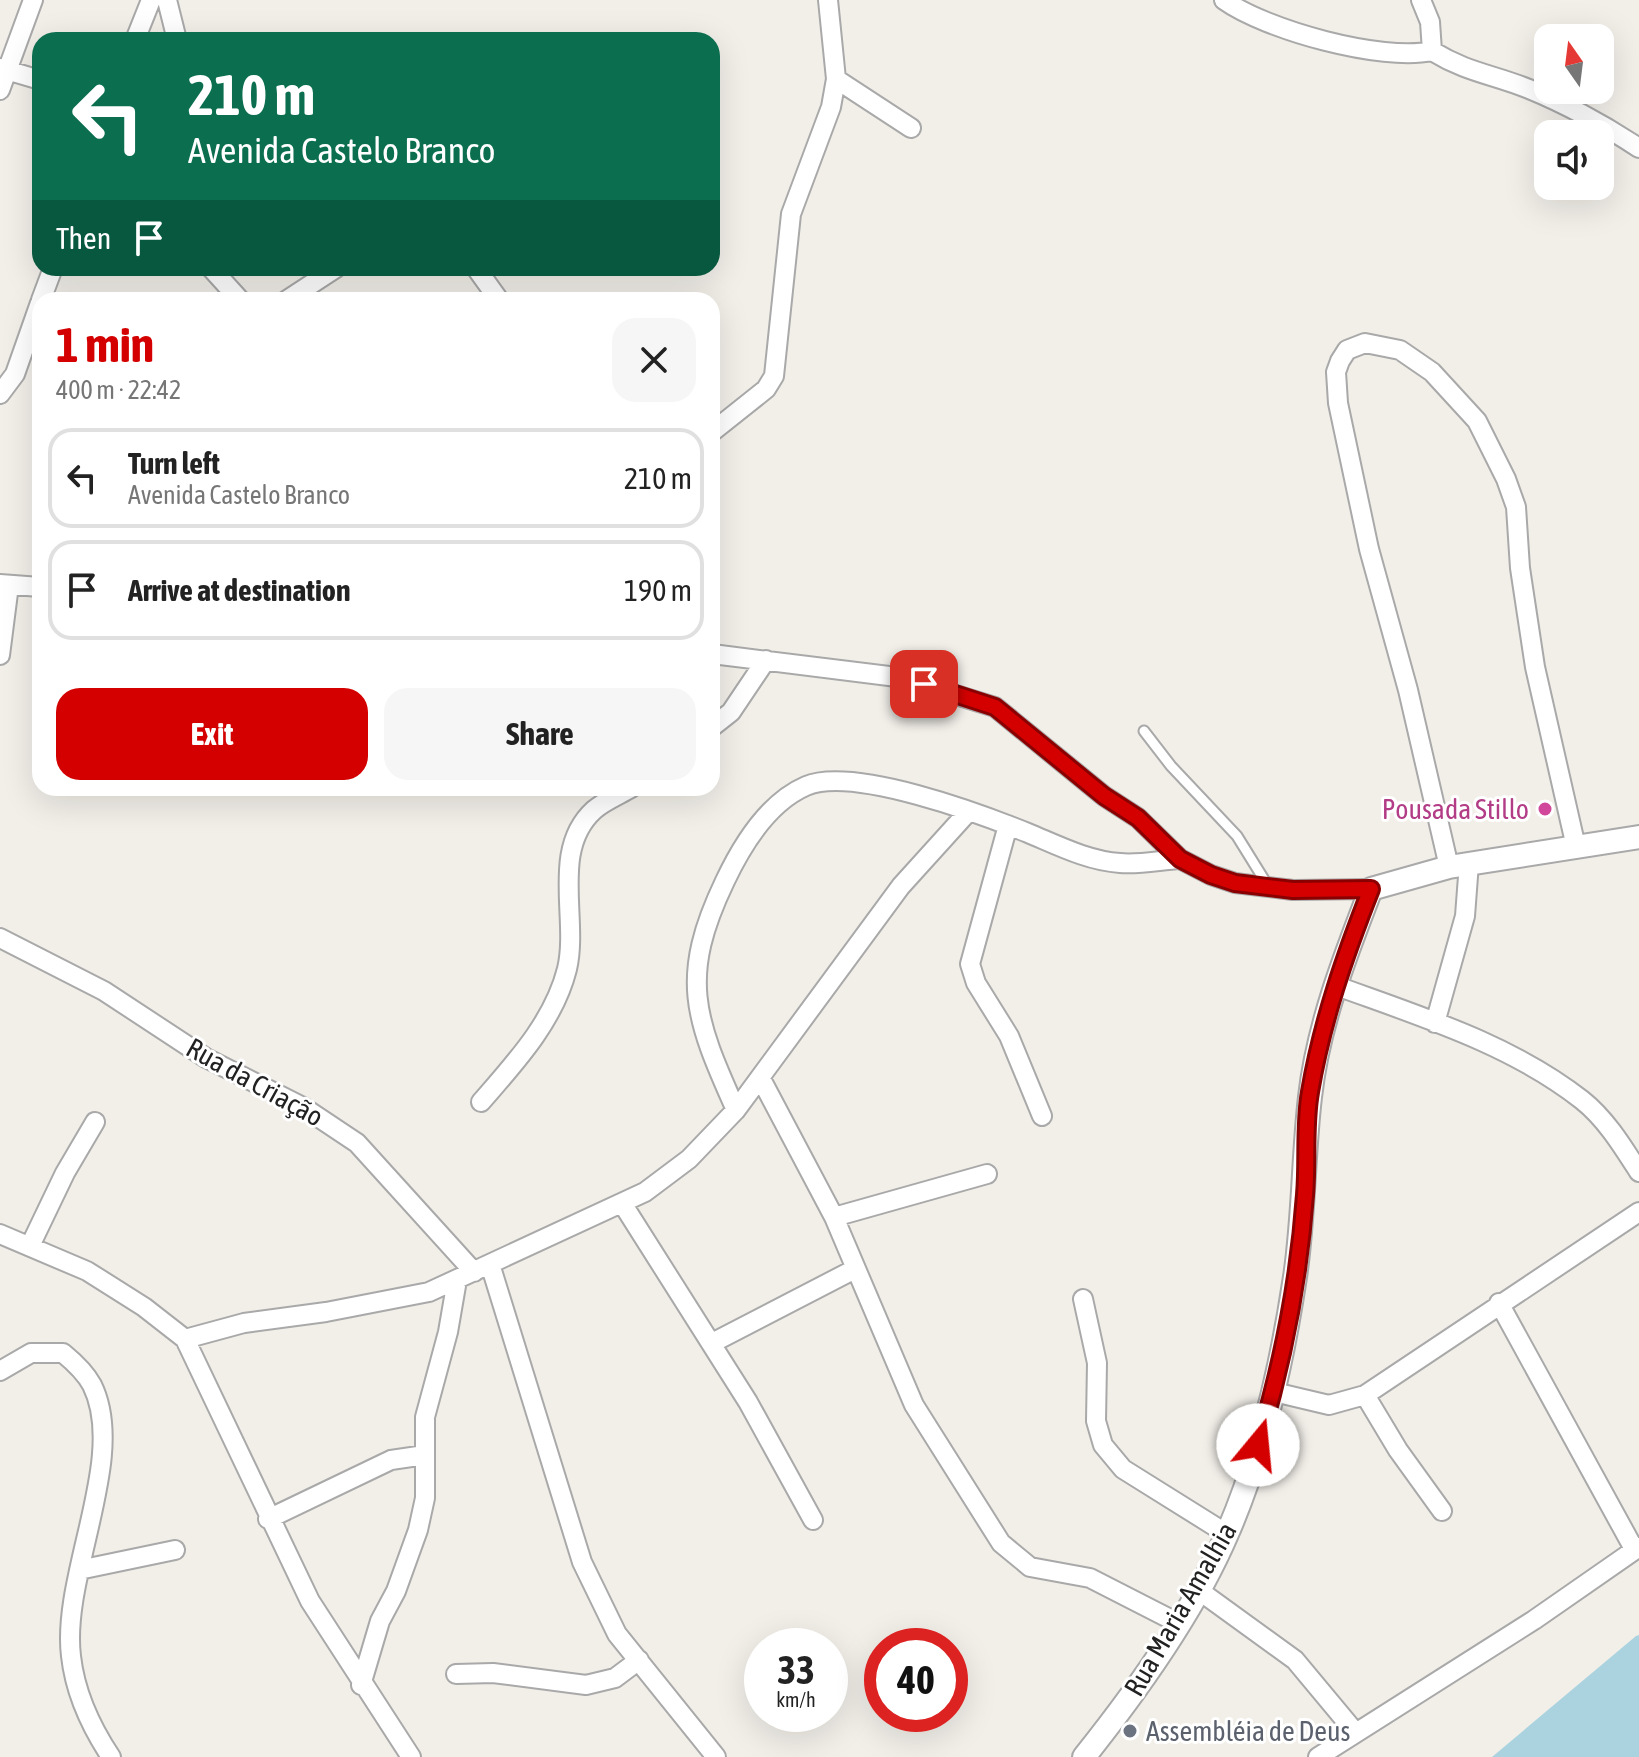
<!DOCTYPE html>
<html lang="en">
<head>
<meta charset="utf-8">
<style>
	body { margin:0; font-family:"Asap Condensed",sans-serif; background:#f6f6f6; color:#222; height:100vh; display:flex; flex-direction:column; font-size:30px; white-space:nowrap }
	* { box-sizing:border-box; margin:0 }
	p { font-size:26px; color:#767676 }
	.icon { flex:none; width:44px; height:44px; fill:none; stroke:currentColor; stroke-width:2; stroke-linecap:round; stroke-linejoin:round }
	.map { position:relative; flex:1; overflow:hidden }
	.details { position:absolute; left:32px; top:292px; width:688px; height:504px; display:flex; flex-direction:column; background:#fff; border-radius:24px; box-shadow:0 8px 32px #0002 }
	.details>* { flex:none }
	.guide { position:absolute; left:32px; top:32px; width:688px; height:244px; border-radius:24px; box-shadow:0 8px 32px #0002; background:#0b6e4f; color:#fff; overflow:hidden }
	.needle { width:52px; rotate:346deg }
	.tools { position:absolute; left:1534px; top:24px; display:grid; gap:16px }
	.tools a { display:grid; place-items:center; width:80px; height:80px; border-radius:16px; background:#fff; box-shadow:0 8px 32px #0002; font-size:40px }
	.speed { position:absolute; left:744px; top:1628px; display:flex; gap:16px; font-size:40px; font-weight:700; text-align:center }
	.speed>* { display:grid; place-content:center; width:104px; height:104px; border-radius:50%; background:#fff; box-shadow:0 8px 32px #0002; line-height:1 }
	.speed small { font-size:20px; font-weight:400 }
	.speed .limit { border:12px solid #d22; background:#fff; color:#111 }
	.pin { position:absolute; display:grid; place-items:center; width:68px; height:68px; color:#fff; margin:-34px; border-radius:16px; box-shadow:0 4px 12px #0006 }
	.me { position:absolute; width:88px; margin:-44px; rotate:17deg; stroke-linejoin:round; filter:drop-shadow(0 0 6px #0008) }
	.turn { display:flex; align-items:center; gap:28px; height:168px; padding:0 24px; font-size:36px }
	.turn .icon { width:104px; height:104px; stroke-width:2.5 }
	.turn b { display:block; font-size:56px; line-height:68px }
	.then { display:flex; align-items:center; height:76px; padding:0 24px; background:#0003; gap:16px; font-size:30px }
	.round { display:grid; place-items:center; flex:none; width:84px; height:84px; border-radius:24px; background:#f6f6f6 }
	.overview { display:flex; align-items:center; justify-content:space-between; height:136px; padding:0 24px }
	h1 { font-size:48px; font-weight:700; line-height:60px; color:#d40000 }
	.action { display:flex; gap:16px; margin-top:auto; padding:16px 24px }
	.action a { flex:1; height:92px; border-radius:24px; background:#d40000; color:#fff; font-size:32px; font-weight:700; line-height:92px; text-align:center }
	.action a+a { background:#f6f6f6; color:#222 }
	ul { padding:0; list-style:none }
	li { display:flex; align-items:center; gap:24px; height:100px; margin:0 16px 12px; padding:0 8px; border:4px solid #e0e0e0; border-radius:24px }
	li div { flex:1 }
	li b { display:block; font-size:30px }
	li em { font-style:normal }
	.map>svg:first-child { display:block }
	.water { fill:#aad3df }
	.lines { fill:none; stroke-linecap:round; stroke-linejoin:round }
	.service-casing { stroke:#a9a9a9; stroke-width:13 }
	.minor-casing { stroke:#a9a9a9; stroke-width:22 }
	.tertiary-casing { stroke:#a9a9a9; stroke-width:26 }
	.service { stroke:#fff; stroke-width:9 }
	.minor { stroke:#fff; stroke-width:18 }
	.tertiary { stroke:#fff; stroke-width:22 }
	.route-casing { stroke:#8a0000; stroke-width:20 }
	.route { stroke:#d40000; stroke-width:14 }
	.hotel-dot { fill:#d1479c; stroke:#fff; stroke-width:3 }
	.worship-dot { fill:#6b7280; stroke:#fff; stroke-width:3 }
	.labels { text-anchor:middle; stroke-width:6; stroke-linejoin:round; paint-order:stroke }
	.hotel-label { font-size:28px; fill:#b23c85; stroke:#fff; text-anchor:end }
	.street-label { font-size:28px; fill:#222; stroke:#fff }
	.worship-label { font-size:28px; fill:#5b616d; stroke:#fff; text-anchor:start }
</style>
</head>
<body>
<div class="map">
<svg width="1639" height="1757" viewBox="0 0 1639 1757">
	<rect width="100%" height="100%" fill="#f2efe9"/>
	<path class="water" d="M1639,1635V1757H1492L1636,1636Z"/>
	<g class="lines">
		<g class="service-casing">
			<path id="service" d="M1144,731L1171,766L1237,836L1268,886"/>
		</g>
		<g class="minor-casing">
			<path id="minor" d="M167,0L177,40
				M1224,0C1266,30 1382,62 1432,51C1468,73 1492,74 1529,89C1568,105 1604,125 1639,148
				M1421,0L1430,22L1432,51
				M135,40L151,0
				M0,68L40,80
				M836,79L911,128
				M0,90L33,0
				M211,268L240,300
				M476,268L499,300
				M41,300L53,268
				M287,300L336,268
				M0,394L15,374L40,303
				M712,432L766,389L774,376L791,214L831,107L836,79L828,0
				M0,584L40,587
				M712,654L897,677L995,707L1104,796L1138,818L1180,859L1211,875L1235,883L1293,890L1371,889
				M0,655L9,585
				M712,727L731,712L766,660
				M1008,825L970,964L976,983L1009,1036L1042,1116
				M1449,867L1408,690L1369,549L1338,403L1336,372L1340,361L1347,350L1365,343L1400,350L1432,372L1477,421L1506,479L1516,507L1520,568L1535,667L1576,847
				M0,938L104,991L206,1058L303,1107L357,1143L474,1272
				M1334,985C1419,1016 1511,1044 1582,1100C1606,1119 1623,1147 1639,1172
				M1435,1023L1465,916L1469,863
				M761,1079L834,1217L914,1405L1001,1543L1030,1567L1090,1578L1178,1623
				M481,1102C515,1063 554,1021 567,969C579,919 550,850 594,810C604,801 619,795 631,788
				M736,1110C694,1017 679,977 725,881C742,845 769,802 806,786C853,766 981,814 1028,833C1057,845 1088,861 1120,863C1139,865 1161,860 1180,859
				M622,1203L748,1402L813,1520
				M834,1217L987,1174
				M0,1234L87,1271L144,1307L185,1339L310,1601L411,1757
				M30,1246L65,1173L95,1122
				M490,1264L582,1562L617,1634L716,1757
				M1083,1299L1097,1363L1096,1421L1103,1445L1123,1469L1227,1534
				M1499,1303L1634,1549
				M185,1339L244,1323L326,1312L429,1292L645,1192L689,1159L736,1110L901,886L968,812
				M712,1343L855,1269
				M0,1371L31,1353H63C74,1362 85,1372 92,1385C128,1457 61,1575 71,1656C75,1692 91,1727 111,1757
				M1274,1392L1329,1405L1365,1395L1398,1450L1442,1511
				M1365,1395L1639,1212
				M268,1519L391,1460L425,1455
				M79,1570L175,1550
				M1197,1589L1295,1660L1355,1732
				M456,1674L493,1673L586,1685L615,1678L639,1660
				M361,1685L380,1621L396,1591L418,1530L425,1498V1417L448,1332L457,1280
				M1318,1757L1534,1620L1639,1547"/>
		</g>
		<g class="tertiary-casing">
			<path id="tertiary" d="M1084,1757C1136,1692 1194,1611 1227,1534C1262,1454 1282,1364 1295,1277C1304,1217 1303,1157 1310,1097C1318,1025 1345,956 1371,889L1449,867L1639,837"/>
		</g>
		<use href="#service" class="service"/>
		<use href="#minor" class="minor"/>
		<use href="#tertiary" class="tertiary"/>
	</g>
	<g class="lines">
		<g class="route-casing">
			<path id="route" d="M924,684L995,707L1104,796L1138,818L1180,859L1211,875L1235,883L1293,890L1371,889C1345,955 1322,1021 1310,1092C1304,1126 1308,1161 1305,1195C1299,1279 1282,1365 1258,1445"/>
		</g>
		<use href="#route" class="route"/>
	</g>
	<circle class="hotel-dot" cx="1545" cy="809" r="8"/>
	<circle class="worship-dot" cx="1130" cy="1731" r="8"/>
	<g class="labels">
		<g class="hotel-label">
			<text x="1529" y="819">Pousada Stillo</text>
		</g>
		<g class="street-label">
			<text transform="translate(255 1082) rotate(29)" y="10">Rua da Criação</text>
			<text transform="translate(1180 1609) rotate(-60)" y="10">Rua Maria Amalhia</text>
		</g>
		<g class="worship-label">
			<text x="1146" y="1741">Assembléia de Deus</text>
		</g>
	</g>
</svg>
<div class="tools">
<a><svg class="needle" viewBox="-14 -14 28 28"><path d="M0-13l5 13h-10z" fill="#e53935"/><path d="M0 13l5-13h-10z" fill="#767676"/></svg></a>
<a><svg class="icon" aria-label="sound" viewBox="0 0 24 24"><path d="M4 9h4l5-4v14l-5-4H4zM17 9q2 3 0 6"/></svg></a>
</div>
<div class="speed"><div>33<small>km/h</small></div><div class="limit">40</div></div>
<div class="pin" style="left:924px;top:684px;background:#d93025"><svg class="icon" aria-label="arrive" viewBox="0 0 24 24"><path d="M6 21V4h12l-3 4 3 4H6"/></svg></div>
<svg class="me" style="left:1258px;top:1445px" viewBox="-20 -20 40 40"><circle r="19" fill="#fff"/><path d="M0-13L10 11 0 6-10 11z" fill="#d40000"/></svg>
<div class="guide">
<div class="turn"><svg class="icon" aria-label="left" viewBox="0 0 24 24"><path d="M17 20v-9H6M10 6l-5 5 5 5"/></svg><div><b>210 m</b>Avenida Castelo Branco</div></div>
<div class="then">Then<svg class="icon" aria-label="arrive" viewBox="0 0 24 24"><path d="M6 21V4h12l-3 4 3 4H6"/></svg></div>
</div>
<section class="details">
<div class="overview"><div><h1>1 min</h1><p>400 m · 22:42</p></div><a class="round"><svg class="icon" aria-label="close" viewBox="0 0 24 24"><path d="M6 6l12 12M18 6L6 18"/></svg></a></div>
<ul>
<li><svg class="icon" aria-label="left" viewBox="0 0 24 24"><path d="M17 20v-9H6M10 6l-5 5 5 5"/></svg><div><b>Turn left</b><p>Avenida Castelo Branco</p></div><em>210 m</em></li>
<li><svg class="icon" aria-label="arrive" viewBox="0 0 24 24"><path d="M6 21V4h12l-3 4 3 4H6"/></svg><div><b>Arrive at destination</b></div><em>190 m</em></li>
</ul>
<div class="action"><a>Exit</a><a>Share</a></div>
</section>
</div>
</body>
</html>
